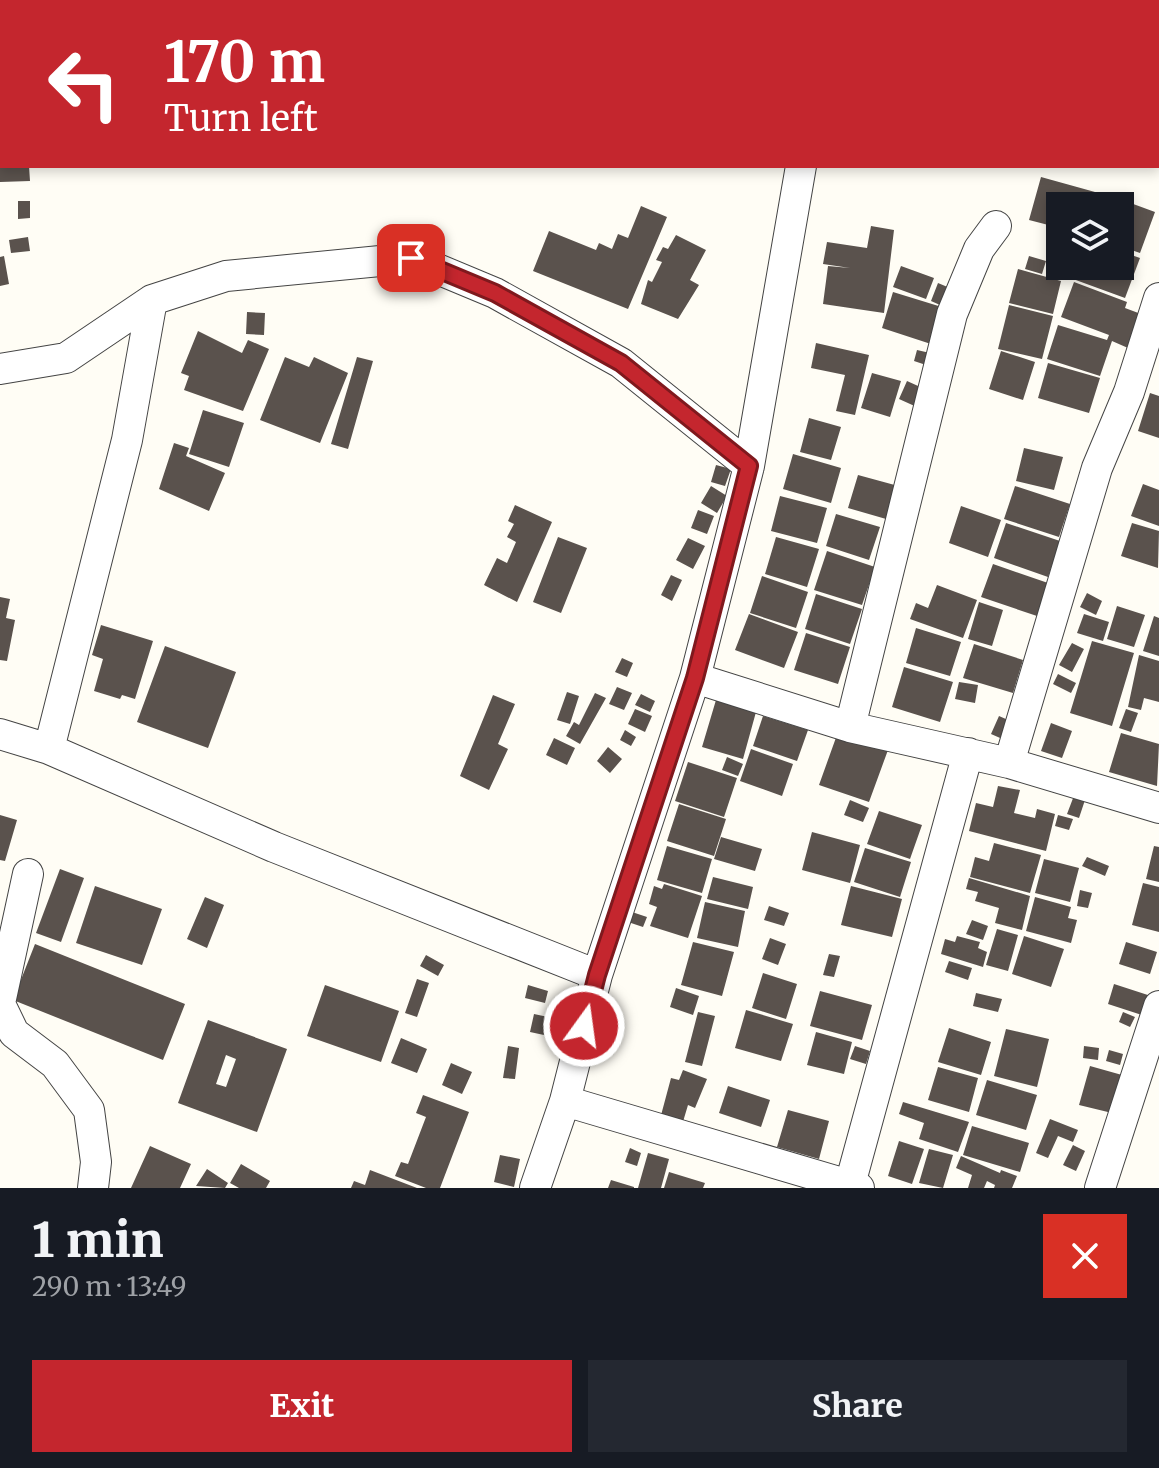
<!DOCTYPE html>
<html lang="en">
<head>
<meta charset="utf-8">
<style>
	body { margin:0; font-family:Merriweather,serif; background:#242831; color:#f1f3f6; height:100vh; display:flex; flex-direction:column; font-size:30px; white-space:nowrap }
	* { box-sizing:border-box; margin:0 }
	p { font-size:26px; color:#9ea1a6 }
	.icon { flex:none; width:44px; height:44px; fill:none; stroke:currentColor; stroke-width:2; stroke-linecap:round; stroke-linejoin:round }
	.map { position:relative; height:1188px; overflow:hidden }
	.details { display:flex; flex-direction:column; background:#171b24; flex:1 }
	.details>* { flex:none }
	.guide { position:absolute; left:0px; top:0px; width:1160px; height:168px; box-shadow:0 4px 12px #0003; background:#c4262e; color:#fff; overflow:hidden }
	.buttons { position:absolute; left:1046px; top:192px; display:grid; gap:16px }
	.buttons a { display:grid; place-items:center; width:88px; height:88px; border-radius:0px; background:#171b24; box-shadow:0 4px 12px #0003; font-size:40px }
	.pin { position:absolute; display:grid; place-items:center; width:68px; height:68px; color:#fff; margin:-34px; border-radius:16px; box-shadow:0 4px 12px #0006 }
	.me { position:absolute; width:88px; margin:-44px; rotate:14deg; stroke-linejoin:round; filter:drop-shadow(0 0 6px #0008) }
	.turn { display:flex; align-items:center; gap:28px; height:168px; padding:0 32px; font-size:36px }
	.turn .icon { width:104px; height:104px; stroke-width:2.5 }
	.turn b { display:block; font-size:56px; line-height:68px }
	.round { display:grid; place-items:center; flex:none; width:84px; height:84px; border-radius:0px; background:#242831 }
	.head { display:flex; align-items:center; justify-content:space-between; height:136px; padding:0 32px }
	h1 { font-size:48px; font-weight:800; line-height:60px }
	.action { display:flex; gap:16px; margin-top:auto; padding:16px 32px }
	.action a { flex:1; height:92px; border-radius:0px; background:#c4262e; color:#fff; font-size:32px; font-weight:800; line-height:92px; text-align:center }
	.action a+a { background:#242831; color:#f1f3f6 }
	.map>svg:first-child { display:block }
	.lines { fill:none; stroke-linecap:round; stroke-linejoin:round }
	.river { stroke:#b9e0f7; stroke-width:42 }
	.building { fill:#5a524d; fill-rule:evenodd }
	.minor-casing { stroke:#444; stroke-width:32 }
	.minor { stroke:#fff; stroke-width:30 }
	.route-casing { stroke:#7f191e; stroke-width:20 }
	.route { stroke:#c4262e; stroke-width:14 }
</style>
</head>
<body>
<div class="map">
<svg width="1159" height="1188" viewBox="0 0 1159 1188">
	<rect width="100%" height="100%" fill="#fffdf5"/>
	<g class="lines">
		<path class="river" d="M683,0L689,2
			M733,2L736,0"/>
	</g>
	<path class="building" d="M0,166H29L30,181L0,182Z
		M1041,177L1095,192L1092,206H1060V228L1029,220Z
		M1106,194L1155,212L1140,253L1120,246V206H1101Z
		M18,201H30V218L18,219Z
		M641,206L667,217L628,309L533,271L549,231L596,250L599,243L612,249L618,234L628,238Z
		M871,226L894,230L884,313L823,304L828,266L850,268L823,264L827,242L867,248Z
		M1055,232L1060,233V262L1048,259Z
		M676,235L706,250L690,280L699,285L678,319L641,304L648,280L652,282L662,262L656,260L663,247L668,249Z
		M28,237L30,251L11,253L9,240Z
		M1120,251L1140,258L1125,298L1073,279L1078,266H1120Z
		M4,256L9,284L0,286V257Z
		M1029,256L1046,261L1042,274L1025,269Z
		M901,266L934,278L926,299L893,287Z
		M1018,269L1061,281L1053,314L1009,303Z
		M1074,282L1127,302L1125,308L1141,314L1128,348L1112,341L1100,376L1047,359L1058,325L1107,340L1109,335L1061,317Z
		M938,283L957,291L949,309L931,301Z
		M893,292L945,308L934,345L882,328Z
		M1009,305L1053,316L1042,359L998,349Z
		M247,312L265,313L264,335L246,334Z
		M198,331L242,353L248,340L269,349L243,411L184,390L189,376L181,373Z
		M816,343L869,355L855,415L836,411L845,375L811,368Z
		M917,350L930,353L926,365L914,361Z
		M1001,351L1035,362L1023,400L989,389Z
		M285,357L309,367L314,357L348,373L320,443L260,420Z
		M357,357L373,361L348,449L331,444Z
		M1048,363L1100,378L1089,413L1038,398Z
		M872,373L901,381L890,417L861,408Z
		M907,381L927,390L919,408L899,399Z
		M1150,393L1159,396V438L1138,431Z
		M203,410L244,423L229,467L189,454Z
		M809,418L841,427L831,460L800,452Z
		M174,443L189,448L186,456L225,473L209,511L159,489Z
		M1024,448L1063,457L1054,490L1016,481Z
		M793,454L841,468L831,503L783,489Z
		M716,465L731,469L725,486L711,482Z
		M858,475L902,487L893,521L848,508Z
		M1143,484L1159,490V526L1131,516Z
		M711,486L727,496L717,513L701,503Z
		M1015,486L1070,504L1059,537L1004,519Z
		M780,496L827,508L817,543L771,531Z
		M515,505L552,522L517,602L484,585L497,558L507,563L516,542L507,537L514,524L508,521Z
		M961,506L1001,520L988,557L949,543Z
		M698,510L714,516L707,534L691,528Z
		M836,514L880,527L869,560L826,546Z
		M1006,523L1060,541L1048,577L994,558Z
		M1132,523L1159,531L1158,568L1121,556Z
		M558,537L587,548L561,613L533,602Z
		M776,537L819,549L807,587L765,574Z
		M688,538L705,546L693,569L676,560Z
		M827,551L875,567L862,605L814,590Z
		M993,564L1048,583L1037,616L981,597Z
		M671,575L682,580L672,601L661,595Z
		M762,576L808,592L796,628L750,613Z
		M937,585L977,600L963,638L910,619L916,603L928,608Z
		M1087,593L1102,601L1096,615L1080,607Z
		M816,594L862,609L850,644L805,629Z
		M0,597L10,599L6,618L15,620L7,661L0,660Z
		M979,602L1003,610L992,646L968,639Z
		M1117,606L1145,615L1134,647L1107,639Z
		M749,614L798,632L784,668L735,650Z
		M1084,614L1109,622L1103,641L1077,633Z
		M1154,616L1159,618V656L1143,651Z
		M101,625L153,641L135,699L122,695L120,699L94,691L103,659L92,655Z
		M916,628L961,642L950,676L906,663Z
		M806,633L850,647L838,684L794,670Z
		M1092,641L1134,653L1112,726L1070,713Z
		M1072,643L1084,649L1072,672L1059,665Z
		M974,644L1023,660L1013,693L963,678Z
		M165,646L236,672L208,748L137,722Z
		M1139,655L1159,661V702L1144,698L1141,710L1128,707Z
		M622,658L633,663L627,677L615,672Z
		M904,667L953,682L940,722L892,707Z
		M1058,674L1076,683L1071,693L1053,684Z
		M959,682L978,685L975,703L955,699Z
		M617,687L632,693L624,710L609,704Z
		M567,692L579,696L570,724L557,720Z
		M595,693L606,698L580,744L566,736L574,722L579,725Z
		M641,694L655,701L650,712L635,705Z
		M493,695L515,704L498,744L508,749L489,790L460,776Z
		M716,700L756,712L743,759L702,747Z
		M635,709L652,716L645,732L628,724Z
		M1126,709L1138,713L1131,732L1119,728Z
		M763,716L808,730L797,761L753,746Z
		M999,716L1015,723L1007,741L991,734Z
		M1051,723L1072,731L1062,758L1041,751Z
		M625,730L636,737L631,746L620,740Z
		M838,732L888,750L869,802L819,785Z
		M1121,733L1159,744L1157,786L1109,772Z
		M554,738L575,748L567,765L546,755Z
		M608,747L622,759L610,773L597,761Z
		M751,749L793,764L782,796L740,781Z
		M727,757L743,764L738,776L722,770Z
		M688,762L737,778L724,817L675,801Z
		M998,786L1020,790L1014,813L1035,818L1037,809L1055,814L1046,851L969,831L976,803L993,807Z
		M1075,793L1086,797L1079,818L1067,814Z
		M850,800L869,808L863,822L844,815Z
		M679,804L726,819L714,856L667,841Z
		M879,811L922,825L910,859L867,844Z
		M0,815L17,820L5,861L0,860Z
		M1058,815L1073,819L1069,830L1055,826Z
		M812,832L860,845L850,883L802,870Z
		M721,837L762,849L755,871L714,859Z
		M994,843L1041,855L1030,893L970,877L975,857L989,861Z
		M667,846L712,859L702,893L657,880Z
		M1154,846L1159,847V882L1146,879Z
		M865,848L911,862L900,897L854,882Z
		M1087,857L1109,866L1105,876L1082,866Z
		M1044,859L1079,868L1070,902L1035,893Z
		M60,869L84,878L61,942L36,933Z
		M713,877L753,887L748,909L707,899Z
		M969,878L1030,896L1022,930L995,923L999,908L975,901L978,892L966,889Z
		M1143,883L1159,887V932L1132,925Z
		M664,884L702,896L688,938L650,926L657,907L649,904L654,886L662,889Z
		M95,886L162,909L142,965L76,943Z
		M851,886L902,899L892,937L841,925Z
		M1080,890L1092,893L1088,908L1077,906Z
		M205,897L224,905L207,948L187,939Z
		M1035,897L1071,907L1068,918L1077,920L1071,943L1026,931Z
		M705,902L745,911L738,947L697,938Z
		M769,906L789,913L784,926L764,920Z
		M629,911L647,917L643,927L625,921Z
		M972,920L988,926L983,940L966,934Z
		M997,929L1018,935L1008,971L986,965Z
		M957,936L980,942L978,948L987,952L983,967L941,954L945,939L955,942Z
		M1024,936L1064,949L1051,987L1012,974Z
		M770,938L786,944L778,965L762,959Z
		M693,942L734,952L722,996L681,985Z
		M1126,942L1157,952L1150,974L1119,964Z
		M35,944L185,1004L163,1060L13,1000Z
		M829,954L840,956L834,977L823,975Z
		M426,955L444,965L438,976L420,966Z
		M949,961L972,968L968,980L945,972Z
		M763,973L797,984L786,1019L752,1008Z
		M417,979L429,983L417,1017L405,1013Z
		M1114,984L1154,997L1148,1017L1108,1004Z
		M325,985L399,1011L381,1062L307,1036Z
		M528,985L548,991L545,1003L525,998Z
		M676,988L699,996L693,1015L670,1007Z
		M820,991L872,1005L862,1040L810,1026Z
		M976,993L1002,999L998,1012L973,1006Z
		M746,1010L793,1024L781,1061L735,1048Z
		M698,1012L715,1016L702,1066L685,1062Z
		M1123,1012L1135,1017L1130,1027L1119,1022Z
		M534,1014L548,1017L544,1035L530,1032Z
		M208,1020L287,1049L257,1132L178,1103ZM226,1055L236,1059L226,1087L216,1084Z
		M949,1028L991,1042L981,1075L938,1062Z
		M1006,1029L1049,1039L1037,1087L994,1076Z
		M816,1032L852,1042L844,1074L807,1065Z
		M401,1038L427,1049L417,1073L391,1063Z
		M508,1046L519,1048L515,1079L503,1078Z
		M855,1046L870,1051L866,1064L850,1059Z
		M1084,1046L1099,1048L1098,1060L1083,1058Z
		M1109,1050L1123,1054L1120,1065L1106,1061Z
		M451,1063L472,1072L462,1094L442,1085Z
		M1090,1066L1122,1075L1112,1113L1079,1105Z
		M938,1067L978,1078L969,1112L928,1100Z
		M683,1070L707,1079L695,1108L688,1105L682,1125L660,1119L671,1078L679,1080Z
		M987,1080L1037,1095L1026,1130L976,1115Z
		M728,1086L770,1100L761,1127L719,1113Z
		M423,1095L469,1112L440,1188H426L395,1176L401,1162L408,1164L426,1117L416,1113Z
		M903,1102L969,1122L958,1152L919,1139L924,1123L899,1114Z
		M788,1110L829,1121L819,1159L777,1147Z
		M1050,1119L1078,1130L1073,1142L1058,1136L1048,1158L1036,1153Z
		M972,1126L1029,1143L1020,1172L963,1155Z
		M899,1141L924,1149L912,1184L888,1176Z
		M1073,1145L1085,1151L1076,1171L1063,1165Z
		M150,1146L191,1164L180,1188H131Z
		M630,1148L641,1153L637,1166L625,1162Z
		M929,1149L953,1155L943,1188L919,1183Z
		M648,1153L669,1159L661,1188H638Z
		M500,1155L520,1159L514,1187L494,1182Z
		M961,1156L1000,1173L1001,1170L1017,1176L1012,1188H994L995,1185L987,1181L984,1188H968L972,1175L956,1168Z
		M241,1164L270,1181L266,1188H239L230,1183Z
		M207,1169L228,1183L225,1188L196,1186Z
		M370,1170L417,1188H351L354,1181L365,1185Z
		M669,1172L705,1183L703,1188H664Z
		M611,1180L634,1187V1188H608Z"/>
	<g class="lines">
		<g class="minor-casing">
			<path id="minor" d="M0,369L66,358L152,300L226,276L411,258L495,293L621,363L749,466
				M695,678L850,727L1009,763L1159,808
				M850,727L952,314L979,249L996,226
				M0,734L49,749L274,847L597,975L565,1101L535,1188
				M49,749L127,440L152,300
				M1009,763L1097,468L1129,392L1159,298
				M597,975L695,678L749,466L801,166
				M0,1003L28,874
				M0,1004L14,1033L55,1064L89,1110L96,1162L93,1188
				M565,1101L859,1188
				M849,1188L968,753
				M1100,1188L1159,1006"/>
		</g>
		<use href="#minor" class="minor"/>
	</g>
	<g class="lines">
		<g class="route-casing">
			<path id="route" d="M411,258L495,293L621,363L749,466L695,678L597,975L584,1026"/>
		</g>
		<use href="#route" class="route"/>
	</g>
</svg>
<div class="buttons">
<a><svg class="icon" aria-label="layers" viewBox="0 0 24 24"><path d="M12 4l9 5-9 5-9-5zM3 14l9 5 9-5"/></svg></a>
</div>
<div class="pin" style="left:411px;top:258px;background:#d93025"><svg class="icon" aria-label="arrive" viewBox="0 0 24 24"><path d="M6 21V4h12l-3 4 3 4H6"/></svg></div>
<svg class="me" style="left:584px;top:1026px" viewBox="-20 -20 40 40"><circle r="17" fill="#c4262e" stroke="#fff" stroke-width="3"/><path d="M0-11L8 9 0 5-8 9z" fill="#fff"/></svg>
<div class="guide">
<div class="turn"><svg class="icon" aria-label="left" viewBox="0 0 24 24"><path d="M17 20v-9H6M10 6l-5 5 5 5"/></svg><div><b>170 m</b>Turn left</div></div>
</div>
</div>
<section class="details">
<div class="head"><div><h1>1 min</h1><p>290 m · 13:49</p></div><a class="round" style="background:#d93025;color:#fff"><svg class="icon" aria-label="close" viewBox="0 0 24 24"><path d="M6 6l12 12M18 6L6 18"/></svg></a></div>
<div class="action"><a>Exit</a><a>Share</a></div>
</section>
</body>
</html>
